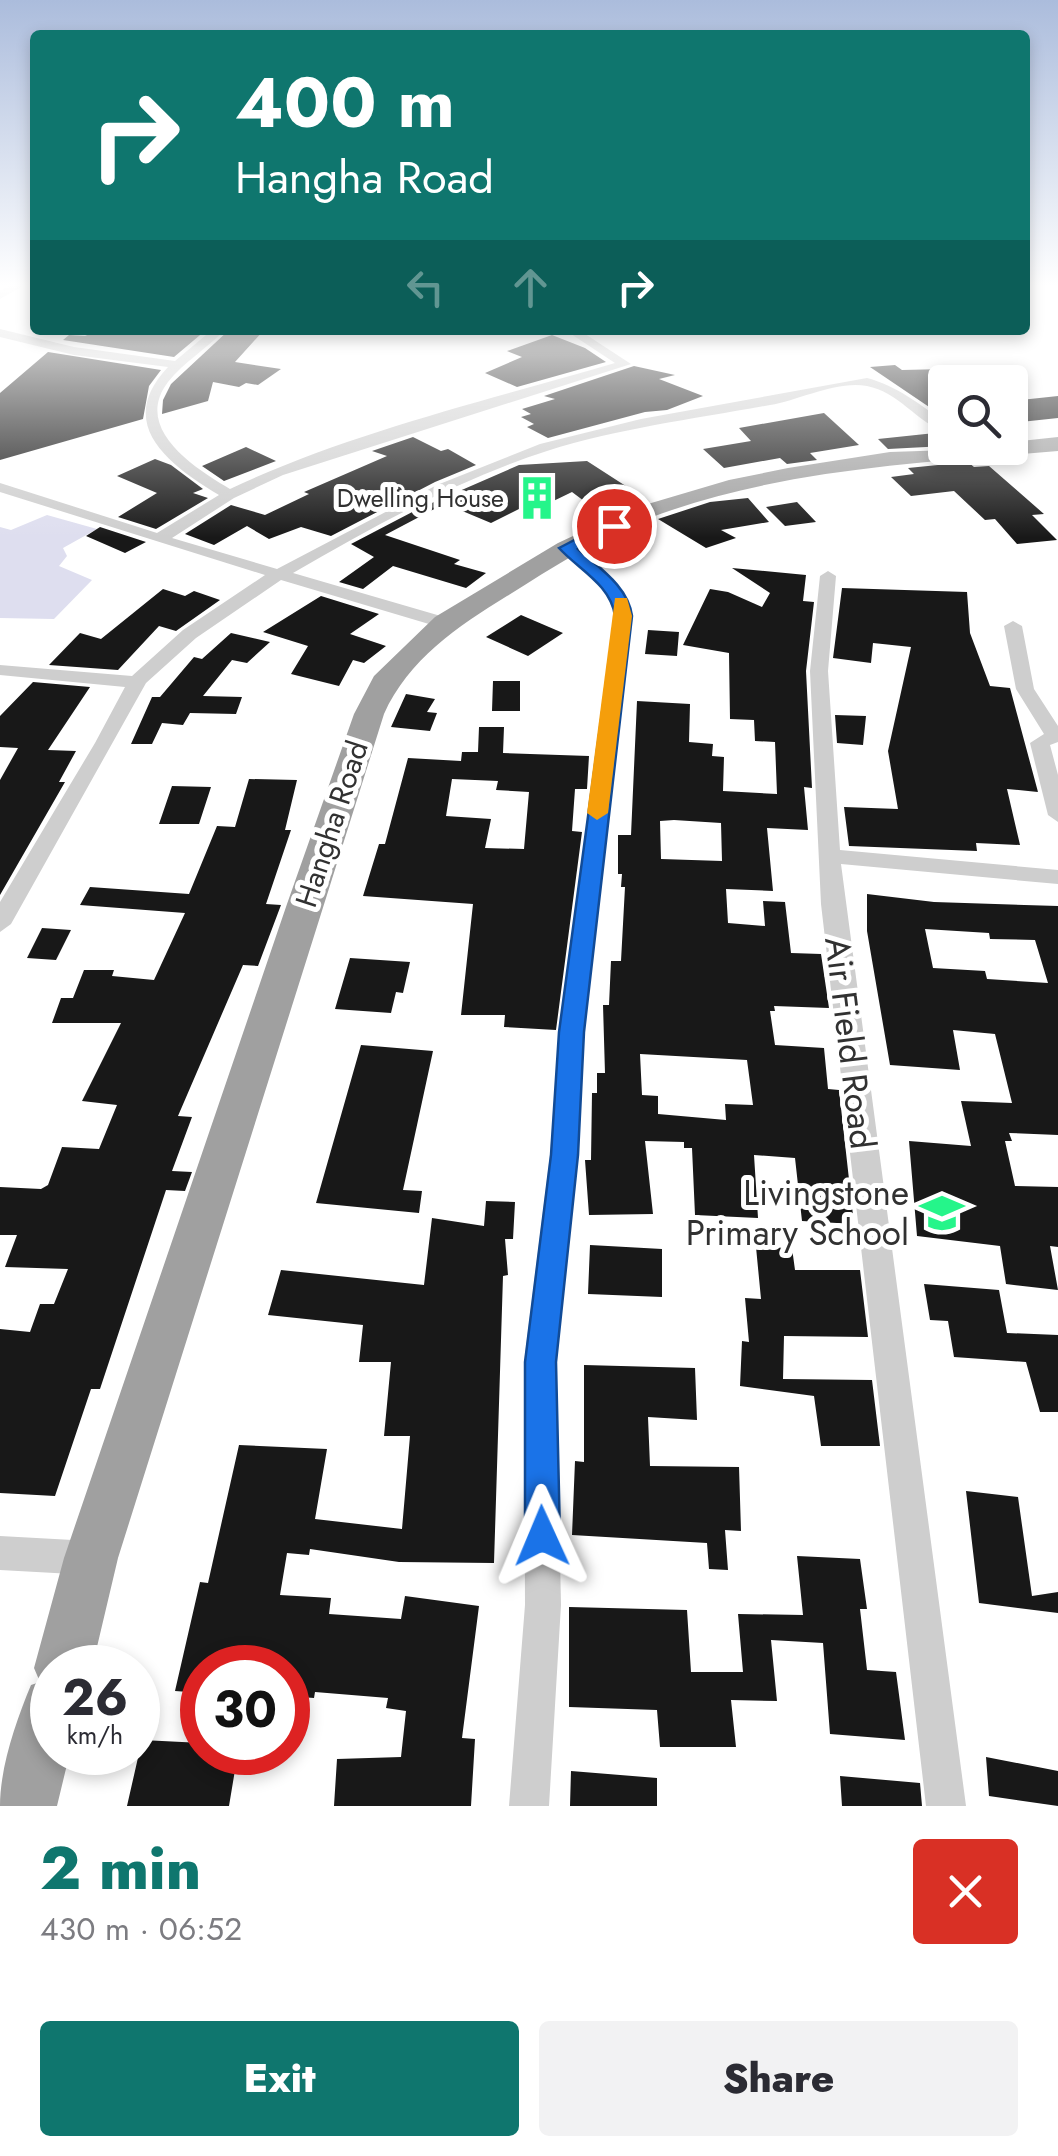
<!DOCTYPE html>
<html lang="en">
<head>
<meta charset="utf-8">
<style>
	body { margin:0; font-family:Jost,sans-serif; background:#f2f2f3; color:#2b2b33; height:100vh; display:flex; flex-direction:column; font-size:38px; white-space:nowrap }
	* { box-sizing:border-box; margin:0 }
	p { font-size:32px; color:#7c7c81 }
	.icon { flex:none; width:55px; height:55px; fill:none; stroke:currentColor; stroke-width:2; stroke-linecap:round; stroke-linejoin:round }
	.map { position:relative; height:1806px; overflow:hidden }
	.drawer { display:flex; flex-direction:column; background:#fff; flex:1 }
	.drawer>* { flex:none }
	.banner { position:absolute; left:30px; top:30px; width:1000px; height:305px; border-radius:10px; box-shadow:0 5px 15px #0003; background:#0f766e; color:#fff; overflow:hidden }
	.controls { position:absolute; left:928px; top:365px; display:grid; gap:20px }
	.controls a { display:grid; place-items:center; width:100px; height:100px; border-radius:10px; background:#fff; box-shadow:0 5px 15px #0003; font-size:50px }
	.speed { position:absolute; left:30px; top:1645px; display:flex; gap:20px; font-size:50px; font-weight:700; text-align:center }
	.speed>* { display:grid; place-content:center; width:130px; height:130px; border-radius:50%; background:#fff; box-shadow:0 5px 15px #0003; line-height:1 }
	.speed small { font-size:25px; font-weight:400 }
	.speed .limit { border:15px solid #d22; background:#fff; color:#111 }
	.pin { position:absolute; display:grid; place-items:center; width:85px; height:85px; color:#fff; margin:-42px; border:5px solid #fff; border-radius:50%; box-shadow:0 2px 10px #0007 }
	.me { position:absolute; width:110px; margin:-55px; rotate:359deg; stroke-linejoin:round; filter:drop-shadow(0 0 8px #0008) }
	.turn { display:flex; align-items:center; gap:35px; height:210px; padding:0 40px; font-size:45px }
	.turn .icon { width:130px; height:130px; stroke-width:2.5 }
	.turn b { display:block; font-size:70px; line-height:85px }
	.lanes { display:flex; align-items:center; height:95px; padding:0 40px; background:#0003; justify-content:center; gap:50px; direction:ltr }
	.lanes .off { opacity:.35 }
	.round { display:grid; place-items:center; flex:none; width:105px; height:105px; border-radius:10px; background:#f2f2f3 }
	.summary { display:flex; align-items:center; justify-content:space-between; height:170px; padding:0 40px }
	h1 { font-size:60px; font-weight:800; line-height:75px; color:#0f766e }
	.primary-button { display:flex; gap:20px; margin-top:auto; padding:20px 40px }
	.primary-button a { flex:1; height:115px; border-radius:10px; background:#0f766e; color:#fff; font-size:40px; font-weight:800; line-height:115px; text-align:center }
	.primary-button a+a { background:#f2f2f3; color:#2b2b33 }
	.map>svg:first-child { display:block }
	.green { fill:#dedeef }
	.building { fill:#181818; fill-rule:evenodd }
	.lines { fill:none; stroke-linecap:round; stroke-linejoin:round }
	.minor { fill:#cecece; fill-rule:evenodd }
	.trunk { fill:#a0a0a0; fill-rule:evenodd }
	.route { fill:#1a73e8; stroke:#114b97; stroke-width:2.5 }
	.slow { fill:#f59e0b }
	.labels { text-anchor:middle; stroke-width:10; stroke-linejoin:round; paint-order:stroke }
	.far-poi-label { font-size:25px; fill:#313131; stroke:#fff; text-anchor:end }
	.street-label { font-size:30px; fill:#313131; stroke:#fff }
	.near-street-label { font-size:35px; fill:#313131; stroke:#fff }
	.near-poi-label { font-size:35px; fill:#313131; stroke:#fff; text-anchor:end }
</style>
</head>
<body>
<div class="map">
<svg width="1058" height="1806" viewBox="0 0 1058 1806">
	<rect width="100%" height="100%" fill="#fff"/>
	<path class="green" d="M47,515L97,529L63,548L67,556L59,566L92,580L54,619L0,618V527L11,530Z"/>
	<path class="building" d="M99,330H206L174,357L63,340L69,335L85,336Z
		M229,330H264L235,362L281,369L258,385L246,383L239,387L213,382L208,401L162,414L163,400L171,384Z
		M552,335L585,348L606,362L517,387L485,373L522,357L507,351Z
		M48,352L161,370L149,386L143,419L0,460V393Z
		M895,365L902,370L945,369V412L938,413L870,367Z
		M634,366L675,375L659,379L703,396L667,410L645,412L548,438L527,427L534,424L521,417L531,414L522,409L555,399L544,396Z
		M1058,396V418L1010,423V401Z
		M824,413L859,445L810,453L817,460L787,464L780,458L724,468L703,449L751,441L739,428Z
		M935,433L945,446L888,449L878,439Z
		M413,437L441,451L448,449L476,465L435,482L331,536L301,527L269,539L247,526L214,545L185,534L231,505L265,515L309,494L304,492L387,456L372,451Z
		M246,447L276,461L224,481L202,466Z
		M155,459L171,465L203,489L193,493L208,498L156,529L118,517L157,493L117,476Z
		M587,461L635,492L588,504L572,492L541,507L529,504L491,523L448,505L440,506L385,535L460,560L454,564L486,573L466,588L393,566L363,589L339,582L374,557L351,544L418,509L519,465Z
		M968,462L974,467L989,466L1044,514L1032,515L1057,540L1017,544L995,519L985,520L954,491L911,496L891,477L914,474L908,468Z
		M748,498L769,522L721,530L736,538L706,548L658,519L710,502Z
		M797,502L816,522L785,526L766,507Z
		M100,527L146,542L125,553L86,536Z
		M732,568L806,575L803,601L814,602L806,671L812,788L804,787L808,830L767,828L773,891L726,889L728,923L765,926L763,901L785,902L791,953L821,954L829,1008L774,1006L775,1011H770L775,1045L824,1048L828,1089L839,1090L854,1224L802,1221L795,1158L754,1155L758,1218L695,1215L692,1148H684V1142L645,1141L653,1214L589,1215L585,1160H591L592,1093H597V1073H605L603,1005H609L611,961H621L625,887H621L622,874H618V835H631L637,701L690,704L689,742L713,744L712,756L724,757L723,791L777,794L775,742L755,741L754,720L730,719L729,653L683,645L710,589L728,592L762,607L770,593ZM674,820L721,823L722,861L661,859L660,821ZM640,1054L747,1060L753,1105L725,1104L726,1120L658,1114V1096L642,1095Z
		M842,588L967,592L970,633L990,686L1010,688L1038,792L1007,789L1020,845L976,843L977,851L849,846L844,807L898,809L888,751L911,647L873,643L871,663L833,658Z
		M163,589L185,596L194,591L220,600L176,631L159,626L118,670L49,665L80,633L101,639Z
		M321,596L379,614L350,634L386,646L364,663L353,660L339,686L291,674L308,646L263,632Z
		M521,615L563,633L528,656L486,637Z
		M648,630L679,632L677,656L645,654Z
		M231,633L270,642L247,663L232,660L203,696L242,697L236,714L190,713L183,725L162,723L152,744H131L152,697H160L194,657L202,659Z
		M493,681H520V711H492Z
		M33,682L90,687L48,750L76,751L59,782H65L0,895V780L18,748L0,747V716Z
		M406,694L435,699L427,712L437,713L430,731L391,727Z
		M835,715L866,716L863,745L837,743Z
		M479,727H504L503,753L589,756L587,789H575L572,831L582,832L556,1030L504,1027L505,1015H461L473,904L363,896L379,844H385L408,758L461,761L462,752H478ZM452,779L498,781L496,790L529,792L524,849L485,848L491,819L446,816Z
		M249,779L297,780L285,830H291L266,904L281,905L258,966L243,965L178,1116L192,1117L172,1171L192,1172L185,1191L166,1190L100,1389H91L55,1496L0,1493V1329L30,1332L40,1304H54L68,1269L5,1267L17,1235H0V1187L41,1189L48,1185L62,1147L99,1149L117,1105L82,1101L121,1023H52L61,998H73L84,970H114L112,976L154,980L185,913L80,905L90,887L189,894L217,826L235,827Z
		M172,786L211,787L199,824H159Z
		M867,894L934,902L1058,906V1135L1009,1133L1012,1141H1005L1015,1186L1058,1187V1247L1050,1246L1058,1290L1006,1284L1000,1246L917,1236L909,1141L971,1146L961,1101L1012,1103L995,1034L953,1030L960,1070L890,1065L867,931ZM925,929L989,933L990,939L1035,940L1048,983L987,979L985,971L933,968Z
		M42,928L71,930L56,960L27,958Z
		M350,958L410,962L403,993L396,992L391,1013L335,1009Z
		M361,1045L433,1051L403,1190L422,1191L419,1213L316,1203Z
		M486,1201L515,1202L513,1239H505L508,1275L503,1276L494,1563L399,1562L310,1549L309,1555L287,1553L280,1595L331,1598L329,1614L401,1619L405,1596L479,1606L462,1738L475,1739L471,1806H334L337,1759L401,1757L406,1711L386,1708L388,1698L315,1692L314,1698L288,1696V1668H202V1693L175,1691L200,1582L208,1583L239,1445L327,1449L315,1519L402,1529L410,1436H384L391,1362H359L363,1325L268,1315L281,1270L424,1285L432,1218L484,1226Z
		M590,1245L662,1249V1297L588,1294Z
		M756,1247L792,1248L795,1270H860L868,1337L784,1336L783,1379L872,1380L880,1446H821L814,1396L740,1386L742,1341L749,1342L745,1298L761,1299Z
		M924,1284L999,1290L1007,1333L1058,1335V1412H1040L1026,1362L954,1357L948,1321L930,1320Z
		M584,1365L695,1368L697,1420L648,1417L650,1466L739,1467L741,1531L725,1530L728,1570L709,1569L707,1543L572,1535L575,1461L584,1462Z
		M966,1491L1018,1497L1032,1596L1058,1592V1613L979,1603Z
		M797,1556L860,1559L867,1609H860L867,1670L896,1672L905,1740L830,1734L823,1643L771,1640L777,1701L731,1700L736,1747H660L657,1710L569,1707V1607L687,1610L691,1672H743L738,1614L803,1615Z
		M142,1740L202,1743V1752H238L229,1806H127Z
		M986,1757L1058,1771V1806L989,1796Z
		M571,1771L657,1778V1806H570Z
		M840,1776L920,1783L922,1806H842Z"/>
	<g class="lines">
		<path class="minor" d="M11,285H25L0,299V291Z
			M0,329L74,347L175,361L212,330H225C206,349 184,362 168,382C132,429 196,469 230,489C351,432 486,401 615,363L565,330H579L631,364L283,475L234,498L172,538L277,569L437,485L540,444L641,419L867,378C897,386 920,404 945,423V433C918,422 898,392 867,386C838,380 799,400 770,405C695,419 620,428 547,451C457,480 374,526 293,573L451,619V627H439L281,580L196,638L146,683L11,924L0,932V902L95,743L125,687L0,675V665L132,676L183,630L265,575L0,492V483L157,533L219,495C169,465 114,424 168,367L74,355L0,337Z
			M561,545C588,542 626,591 633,615L583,1033L578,1155L556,1363L561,1605L549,1806H509L525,1605L524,1363L550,1155L559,1033L615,615L604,589L561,551Z
			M828,571L836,576L828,671L840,850L1058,870V884L841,864L966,1806H926L821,904L810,671L820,576Z
			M1013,621L1022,626L1034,689L1058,726V742L1050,745L1058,775V822L1048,815L1030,743L1044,734L1016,689L1004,626Z
			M0,1536L91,1541L103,1546L108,1558L103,1570L91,1575L0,1570Z"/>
		<path class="trunk" d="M1058,437V451C921,463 777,469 647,519C598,538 552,568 507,596C458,626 408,660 384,714L118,1558L92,1668H52V1752H70L57,1806H0C0,1767 16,1721 31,1685L40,1682L34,1668L64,1558L287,904L354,714L374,676L435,617L558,543L631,509L729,480L788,468L890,452L1010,448V442Z"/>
	</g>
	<linearGradient id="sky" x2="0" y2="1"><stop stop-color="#abbcdc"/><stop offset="0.53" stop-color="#fff"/><stop offset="1" stop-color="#fff" stop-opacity="0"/></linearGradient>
	<rect width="1058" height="538" fill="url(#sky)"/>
	<path class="route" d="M609,522L622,526L578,549C599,568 628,586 632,616L584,1032L578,1155L556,1362L560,1536L555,1548L542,1553L530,1548L525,1536V1362L551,1155L559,1032L615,616C611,585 578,569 559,548Z"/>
	<path class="slow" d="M615,598H627L632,616L608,813L597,820L587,813Z"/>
	<defs>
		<g id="building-bare" transform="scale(3.45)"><path d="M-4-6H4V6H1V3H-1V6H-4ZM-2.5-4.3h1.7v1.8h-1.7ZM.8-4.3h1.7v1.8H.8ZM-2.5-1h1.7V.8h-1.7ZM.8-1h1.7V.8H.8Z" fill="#25f58a" stroke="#fff" stroke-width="2.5" paint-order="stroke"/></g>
		<g id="school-bare" transform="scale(3.45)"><path d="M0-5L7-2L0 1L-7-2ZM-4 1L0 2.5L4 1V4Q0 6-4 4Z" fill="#25f58a" stroke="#fff" stroke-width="2.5" paint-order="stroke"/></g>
	</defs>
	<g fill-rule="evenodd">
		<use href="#building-bare" x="537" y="498"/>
		<use href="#school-bare" x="942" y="1213"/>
	</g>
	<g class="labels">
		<g class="far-poi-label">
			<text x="504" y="507">Dwelling House</text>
		</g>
		<g class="street-label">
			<text transform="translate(332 824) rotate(-72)" y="10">Hangha Road</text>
		</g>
		<g class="near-street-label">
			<text transform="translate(850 1043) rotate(83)" y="12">Air Field Road</text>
		</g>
		<g class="near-poi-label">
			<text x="909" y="1205">Livingstone<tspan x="909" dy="40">Primary School</tspan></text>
		</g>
	</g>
</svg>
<div class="controls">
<a><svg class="icon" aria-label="search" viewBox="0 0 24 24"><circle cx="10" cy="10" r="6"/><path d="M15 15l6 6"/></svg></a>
</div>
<div class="speed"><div>26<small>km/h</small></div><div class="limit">30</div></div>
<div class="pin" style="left:614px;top:526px;background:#d93025"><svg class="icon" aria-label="arrive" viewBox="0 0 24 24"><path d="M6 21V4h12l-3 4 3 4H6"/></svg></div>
<svg class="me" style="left:542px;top:1536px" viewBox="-20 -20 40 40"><path d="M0-17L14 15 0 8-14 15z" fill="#1a73e8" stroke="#fff" stroke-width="4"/></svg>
<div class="banner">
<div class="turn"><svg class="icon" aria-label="right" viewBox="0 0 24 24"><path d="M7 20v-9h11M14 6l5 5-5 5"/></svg><div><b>400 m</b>Hangha Road</div></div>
<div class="lanes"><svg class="icon off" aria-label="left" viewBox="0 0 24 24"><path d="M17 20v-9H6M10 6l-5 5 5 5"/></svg><svg class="icon off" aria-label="ahead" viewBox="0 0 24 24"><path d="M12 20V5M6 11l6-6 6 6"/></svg><svg class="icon" aria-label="right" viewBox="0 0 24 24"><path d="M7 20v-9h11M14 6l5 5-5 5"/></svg></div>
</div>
</div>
<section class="drawer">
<div class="summary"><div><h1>2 min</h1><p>430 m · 06:52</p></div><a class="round" style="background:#d93025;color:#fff"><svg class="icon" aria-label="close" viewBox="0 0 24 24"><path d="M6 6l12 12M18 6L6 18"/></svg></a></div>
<div class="primary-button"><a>Exit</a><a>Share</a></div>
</section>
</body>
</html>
